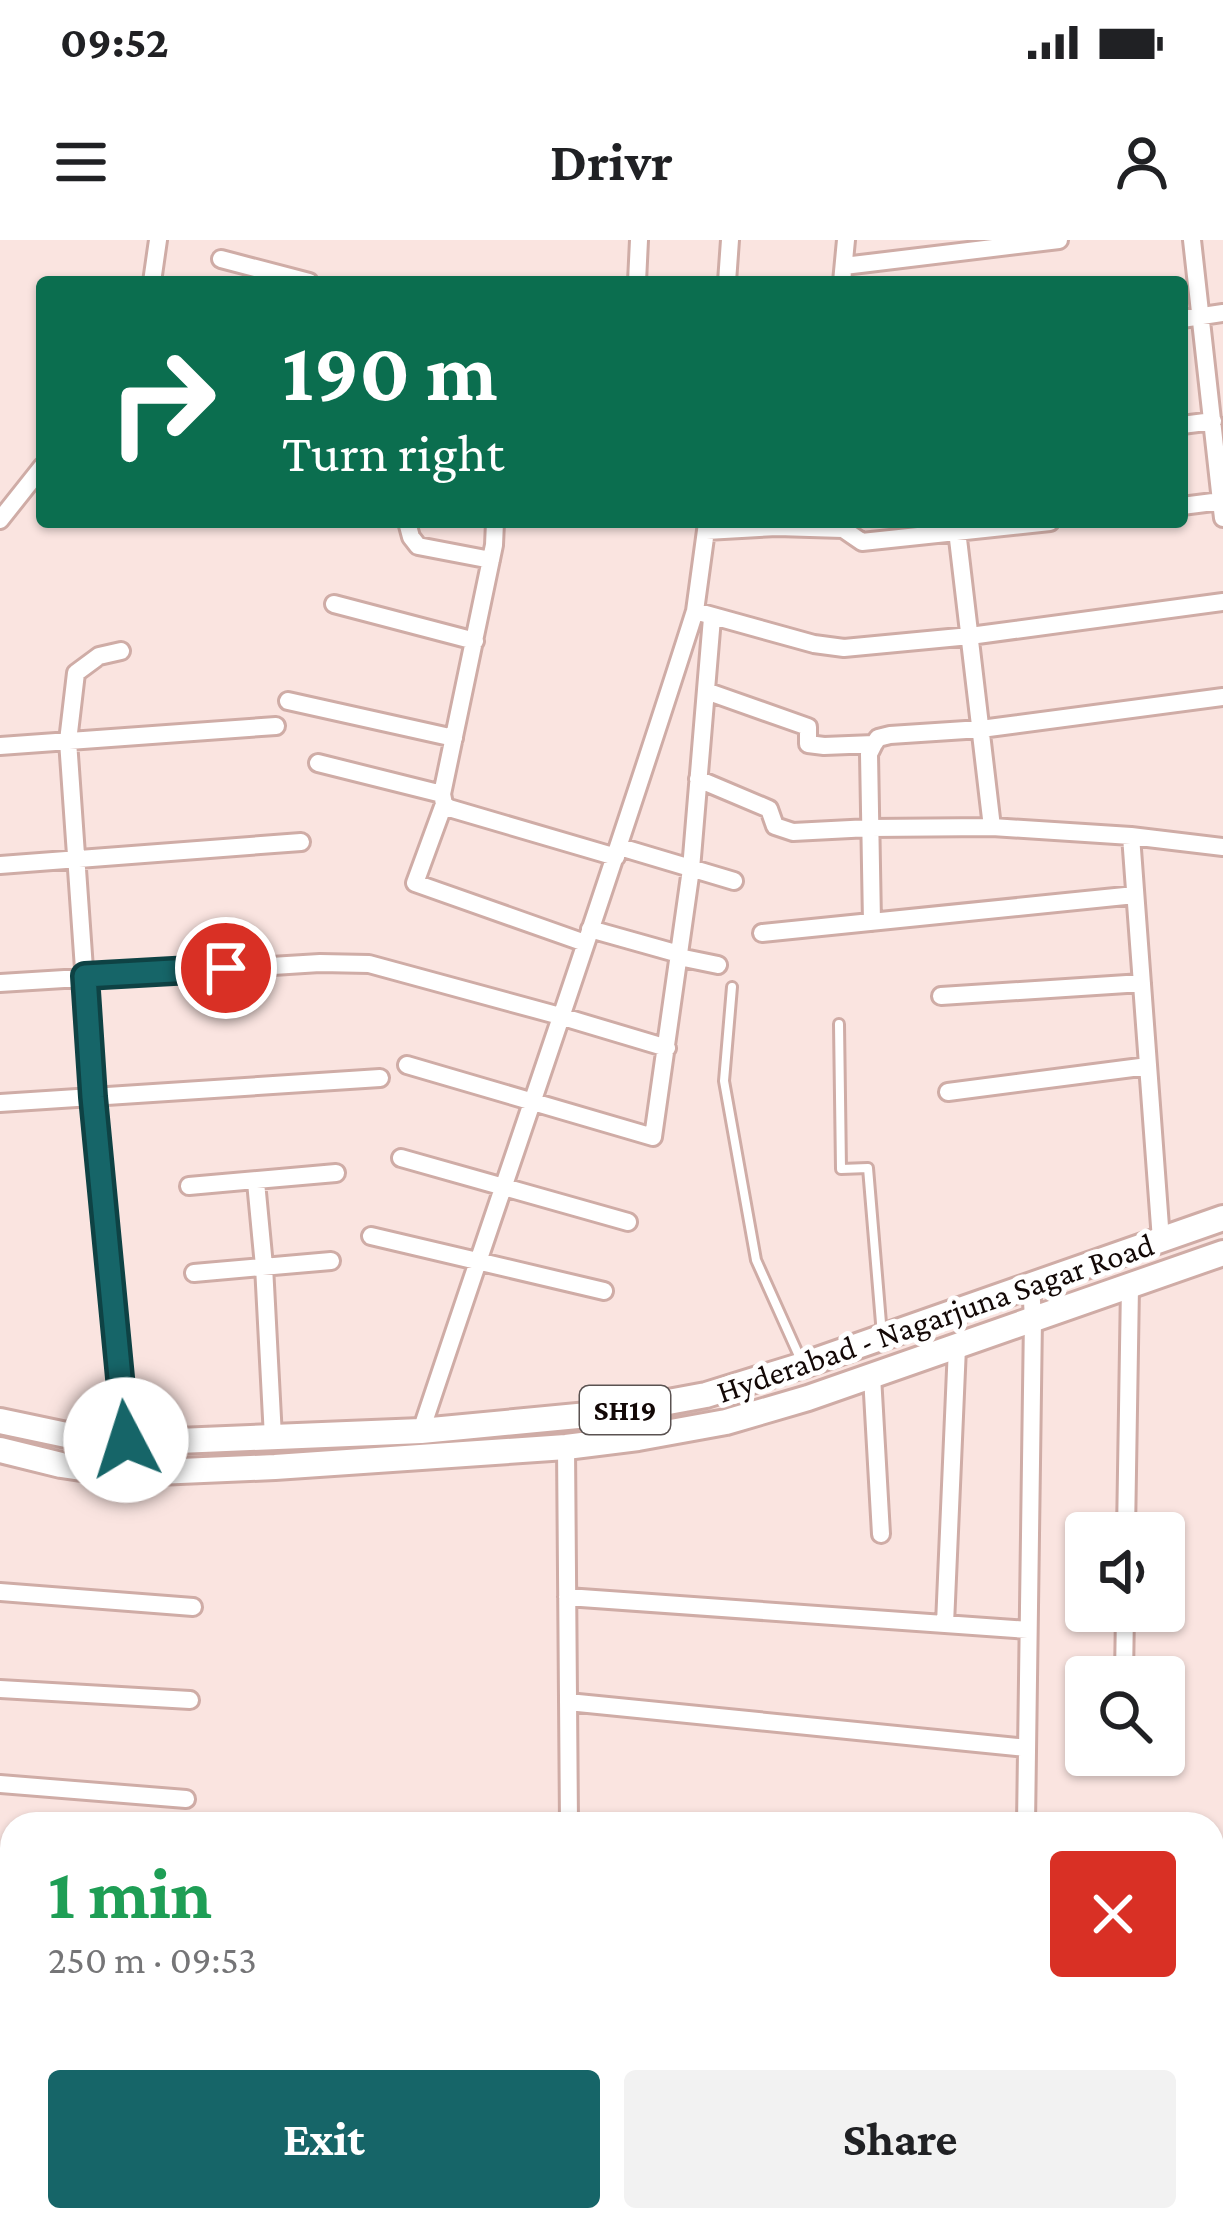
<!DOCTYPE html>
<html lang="en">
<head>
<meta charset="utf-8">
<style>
	body { margin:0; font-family:"Crimson Pro",serif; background:#f2f2f2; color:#202124; height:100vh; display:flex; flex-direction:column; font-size:45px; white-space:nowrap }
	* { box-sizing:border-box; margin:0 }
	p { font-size:39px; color:#757577 }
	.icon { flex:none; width:66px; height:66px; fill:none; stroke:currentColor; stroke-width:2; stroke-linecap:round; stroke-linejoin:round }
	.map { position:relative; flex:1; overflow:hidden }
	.side { position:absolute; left:0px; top:1572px; width:1224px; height:420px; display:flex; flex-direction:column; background:#fff; border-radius:36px 36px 0 0; box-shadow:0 3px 9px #0004 }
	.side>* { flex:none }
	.hud { position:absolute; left:36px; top:36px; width:1152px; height:252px; border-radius:12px; box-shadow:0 3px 9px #0004; background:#0b6e4f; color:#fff; overflow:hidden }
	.controls { position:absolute; left:1065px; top:1272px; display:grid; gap:24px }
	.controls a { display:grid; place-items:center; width:120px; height:120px; border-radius:12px; background:#fff; box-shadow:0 3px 9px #0004; font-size:60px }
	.pin { position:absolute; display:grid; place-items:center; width:102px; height:102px; color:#fff; margin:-51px; border:6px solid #fff; border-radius:50%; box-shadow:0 3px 12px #0007 }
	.me { position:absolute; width:132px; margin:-66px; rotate:355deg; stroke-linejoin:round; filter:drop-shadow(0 0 9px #0008) }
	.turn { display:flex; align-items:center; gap:42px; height:252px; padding:0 48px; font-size:54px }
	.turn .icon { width:156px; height:156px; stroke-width:2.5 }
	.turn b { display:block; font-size:84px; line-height:102px }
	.round { display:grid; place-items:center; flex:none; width:126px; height:126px; border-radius:12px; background:#f2f2f2 }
	.overview { display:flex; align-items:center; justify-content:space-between; height:204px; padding:0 48px }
	h1 { font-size:72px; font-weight:700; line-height:90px; color:#1e9e55 }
	.cta { display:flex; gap:24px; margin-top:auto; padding:24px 48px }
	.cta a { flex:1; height:138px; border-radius:12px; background:#166568; color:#fff; font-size:48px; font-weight:700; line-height:138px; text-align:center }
	.cta a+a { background:#f2f2f2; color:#202124 }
	.status { display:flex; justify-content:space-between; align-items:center; height:84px; padding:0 60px; background:#fff; direction:ltr }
	.status svg { height:33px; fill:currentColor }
	header { display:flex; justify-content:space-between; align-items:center; height:156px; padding:0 48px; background:#fff; font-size:54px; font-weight:700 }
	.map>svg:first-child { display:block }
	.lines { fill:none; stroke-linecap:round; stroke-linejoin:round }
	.service-casing { stroke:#cfaca6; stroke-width:14 }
	.minor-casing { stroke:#cfaca6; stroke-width:22 }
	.primary-casing { stroke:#cfaca6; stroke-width:30 }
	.service { stroke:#fff; stroke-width:8 }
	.minor { stroke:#fff; stroke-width:16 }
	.primary { stroke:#fff; stroke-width:24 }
	.route-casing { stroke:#0e4244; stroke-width:30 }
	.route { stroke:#166568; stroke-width:21 }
	.labels { text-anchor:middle; stroke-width:10; stroke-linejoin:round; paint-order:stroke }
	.shield { fill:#fff; stroke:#5a5251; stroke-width:3 }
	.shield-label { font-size:30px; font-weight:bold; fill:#130806 }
	.street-label { font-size:33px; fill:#130806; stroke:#fff }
</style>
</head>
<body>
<div class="status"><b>09:52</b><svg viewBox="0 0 49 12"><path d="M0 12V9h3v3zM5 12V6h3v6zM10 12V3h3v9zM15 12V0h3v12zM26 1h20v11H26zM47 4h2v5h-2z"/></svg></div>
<header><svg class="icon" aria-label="menu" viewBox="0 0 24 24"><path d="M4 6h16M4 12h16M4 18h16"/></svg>Drivr<svg class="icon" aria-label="person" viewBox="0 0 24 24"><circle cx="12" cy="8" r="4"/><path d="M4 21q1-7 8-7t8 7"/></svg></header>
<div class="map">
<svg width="1223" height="1992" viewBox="0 0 1223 1992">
	<rect width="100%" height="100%" fill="#fae4e0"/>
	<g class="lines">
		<g class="service-casing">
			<path id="service" d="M732,747L724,841L756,1020L800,1118
				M839,784L841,929L868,928L882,1095"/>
		</g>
		<g class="minor-casing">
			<path id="minor" d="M1192,0L1221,261
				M221,19L309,42
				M844,26L1059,0
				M152,42L158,0
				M637,42L639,0
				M727,42L730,0
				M842,42L846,0
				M1182,79L1223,73
				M1182,185L1213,181
				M1182,266L1221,261L1223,278
				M0,280L42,227
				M407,282L411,297L418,306L491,320
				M495,282L494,305L442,554L444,564L449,568L616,617
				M842,282L843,289L862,302L1050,282
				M956,282L992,587
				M706,291L777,287L843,289
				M334,364L475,401
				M695,371L707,283
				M121,411L99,416L76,433L68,501L93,857L126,1200
				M706,451L808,487V504L824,506L874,504L878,498L890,495L981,489L1223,457
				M288,461L454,498
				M0,506L276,486
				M318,523L442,554
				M698,539L769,569L775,586L793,592L870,588L992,587L1131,596L1223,607
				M444,564L415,643L585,703
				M1131,596L1161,1000
				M620,607L734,641
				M0,625L301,602
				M872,682L869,514L874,504
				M590,689L679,714
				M762,693L1135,655
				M679,717L718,725
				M0,743L320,723L369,724L560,776L667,808
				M941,756L1142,743
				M407,825L653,897L691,629L712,378
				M948,852L1148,826
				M0,863L380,838
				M401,918L628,982
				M256,942L264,1026L273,1197
				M189,946L336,933
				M371,996L604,1051
				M194,1033L331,1021
				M872,1136L881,1294
				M421,1191C512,918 608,646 695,371L814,404L844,408L970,396L1223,362
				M566,1207L569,1584
				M1126,1293L1130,1046
				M0,1352L193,1367
				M567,1357L1028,1390
				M945,1384L957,1107
				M1124,1437L1125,1371
				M0,1449L190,1460
				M568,1462L1027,1508
				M0,1544L186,1559
				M1026,1584L1033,1078L1031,1045
				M1212,1615H1223
				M0,1635L12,1636
				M1212,1695H1223
				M0,1724L12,1725
				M1212,1783H1223
				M0,1814L12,1815
				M1212,1855H1223
				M0,1909L12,1910
				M1212,1946L1223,1945
				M862,1980V1992
				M172,1992L173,1980
				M389,1992V1980
				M562,1992L563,1980"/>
		</g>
		<g class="primary-casing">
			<path id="primary" d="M0,1181L71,1196L178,1201L421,1191L609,1173L706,1155L803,1125L1223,978
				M0,1210L61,1225L108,1232H157L275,1227L566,1207L638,1198L726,1182L808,1158L1223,1013"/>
		</g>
		<use href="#service" class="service"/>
		<use href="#minor" class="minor"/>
		<use href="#primary" class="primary"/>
	</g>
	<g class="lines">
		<g class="route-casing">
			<path id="route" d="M126,1200L93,857L85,736L226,728"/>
		</g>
		<use href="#route" class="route"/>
	</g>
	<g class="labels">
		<rect class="shield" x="580" y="1146" width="90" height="48" rx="9"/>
		<g class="shield-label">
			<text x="625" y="1180">SH19</text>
		</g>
		<g class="street-label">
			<text transform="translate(935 1077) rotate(-19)" y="12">Hyderabad - Nagarjuna Sagar Road</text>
		</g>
	</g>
</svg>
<div class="controls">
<a><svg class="icon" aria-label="sound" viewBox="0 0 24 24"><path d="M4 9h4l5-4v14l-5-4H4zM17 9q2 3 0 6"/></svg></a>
<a><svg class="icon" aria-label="search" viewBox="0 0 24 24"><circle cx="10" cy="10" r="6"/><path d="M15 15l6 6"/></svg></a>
</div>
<div class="pin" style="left:226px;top:728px;background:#d93025"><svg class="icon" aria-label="arrive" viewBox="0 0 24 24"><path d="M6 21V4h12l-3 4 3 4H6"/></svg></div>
<svg class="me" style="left:126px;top:1200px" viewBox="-20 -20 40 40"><circle r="19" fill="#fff"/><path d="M0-13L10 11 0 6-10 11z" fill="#166568"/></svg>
<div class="hud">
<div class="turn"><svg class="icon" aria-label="right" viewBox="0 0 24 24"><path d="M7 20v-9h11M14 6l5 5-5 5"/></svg><div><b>190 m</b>Turn right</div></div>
</div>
<section class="side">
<div class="overview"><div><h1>1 min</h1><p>250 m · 09:53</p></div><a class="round" style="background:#d93025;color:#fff"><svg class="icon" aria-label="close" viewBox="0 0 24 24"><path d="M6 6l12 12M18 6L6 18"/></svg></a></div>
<div class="cta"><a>Exit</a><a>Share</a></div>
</section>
</div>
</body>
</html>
